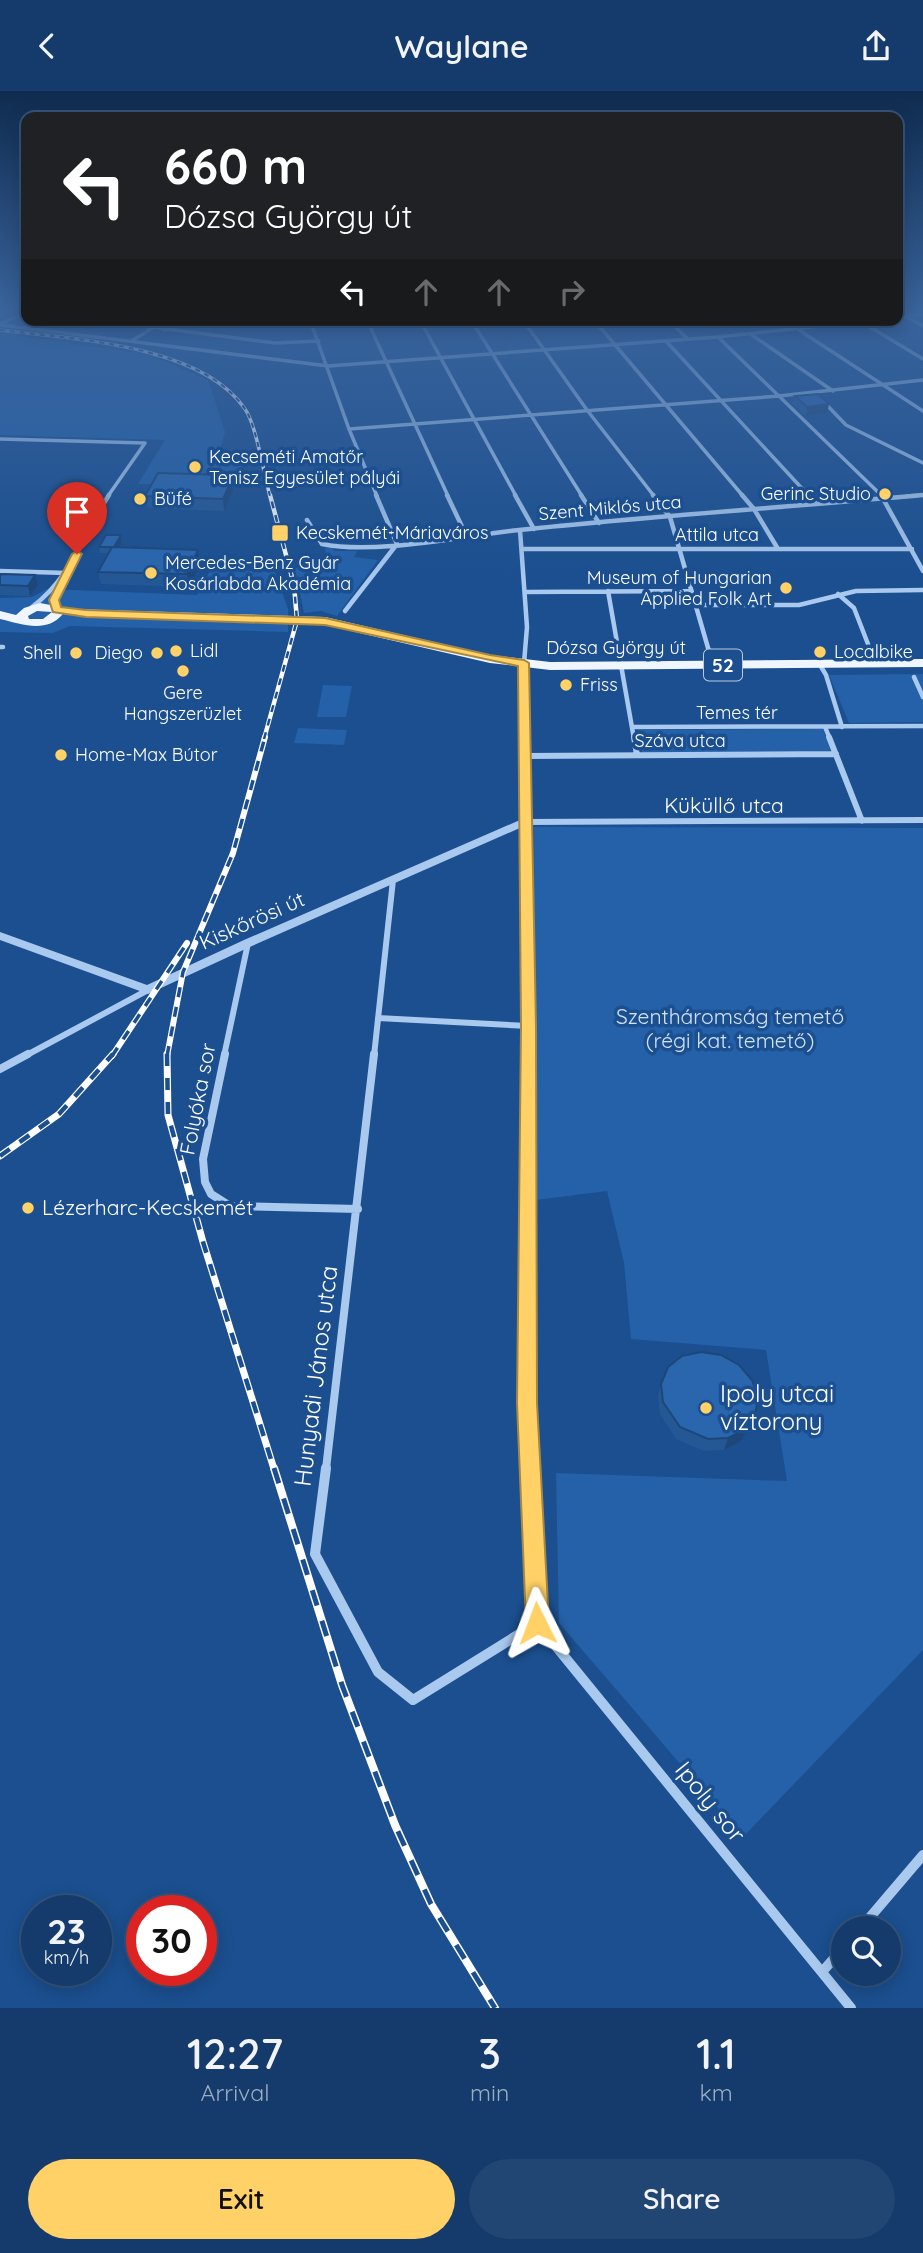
<!DOCTYPE html>
<html lang="en">
<head>
<meta charset="utf-8">
<style>
	body { margin:0; font-family:Quicksand,sans-serif; background:#214673; color:#f1f3f6; height:100vh; display:flex; flex-direction:column; font-size:26px; white-space:nowrap }
	* { box-sizing:border-box; margin:0 }
	p { font-size:23px; color:#9dadc1 }
	.icon { flex:none; width:38px; height:38px; fill:none; stroke:currentColor; stroke-width:2; stroke-linecap:round; stroke-linejoin:round }
	.map { position:relative; height:1917px; overflow:hidden }
	.details { display:flex; flex-direction:column; background:#143b6b; flex:1 }
	.details>* { flex:none }
	.top-card { position:absolute; left:21px; top:21px; width:882px; height:214px; border-radius:14px; box-shadow:0 4px 18px #0003,0 0 0 2px #33557e; background:#202124; color:#fff; overflow:hidden }
	.controls { position:absolute; left:831px; top:1825px; display:grid; gap:14px }
	.controls a { display:grid; place-items:center; width:70px; height:70px; border-radius:50%; background:#143b6b; box-shadow:0 4px 18px #0003,0 0 0 2px #33557e; font-size:35px }
	.speed { position:absolute; left:21px; top:1804px; display:flex; gap:14px; font-size:35px; font-weight:700; text-align:center }
	.speed>* { display:grid; place-content:center; width:91px; height:91px; border-radius:50%; background:#143b6b; box-shadow:0 4px 18px #0003,0 0 0 2px #33557e; line-height:1 }
	.speed small { font-size:18px; font-weight:400 }
	.speed .limit { border:10px solid #d22; background:#fff; color:#111 }
	.pin { position:absolute; display:grid; place-items:center; width:60px; height:60px; color:#fff; margin:-72px -30px; border-radius:50% 50% 50% 0; rotate:-45deg; box-shadow:0 0 7px #0007 }
	.pin .icon { rotate:45deg }
	.me { position:absolute; width:77px; margin:-38px; rotate:357deg; stroke-linejoin:round; filter:drop-shadow(0 0 5px #0008) }
	.turn { display:flex; align-items:center; gap:24px; height:147px; padding:0 28px; font-size:32px }
	.turn .icon { width:91px; height:91px; stroke-width:2.5 }
	.turn b { display:block; font-size:49px; line-height:60px }
	.lanes { display:flex; align-items:center; height:66px; padding:0 28px; background:#0003; justify-content:center; gap:35px; direction:ltr }
	.lanes .off { opacity:.35 }
	.eta { display:flex; justify-content:space-evenly; align-items:center; height:119px; text-align:center }
	.eta b { font-size:42px; font-weight:600; line-height:49px }
	.cta { display:flex; gap:14px; margin-top:auto; padding:14px 28px }
	.cta a { flex:1; height:80px; border-radius:42px; background:#ffd166; color:#111; font-size:28px; font-weight:600; line-height:80px; text-align:center }
	.cta a+a { background:#214673; color:#f1f3f6 }
	header { display:flex; justify-content:space-between; align-items:center; height:91px; padding:0 28px; background:#143b6b; font-size:32px; font-weight:600 }
	.map>svg:first-child { display:block }
	.green { fill:#2461a8 }
	.lines { fill:none; stroke-linecap:round; stroke-linejoin:round }
	.minor-far4 { stroke:#a9c9ee; stroke-width:3.5 }
	.minor-far3 { stroke:#a9c9ee; stroke-width:4.5 }
	.minor-far2 { stroke:#a9c9ee; stroke-width:6 }
	.minor-far1 { stroke:#a9c9ee; stroke-width:8 }
	.minor { stroke:#a9c9ee; stroke-width:10 }
	.tertiary { fill:#a9c9ee; fill-rule:evenodd }
	.primary { fill:#f0f6ff; fill-rule:evenodd }
	.rail-far4-casing { stroke:#fff; stroke-width:3.5 }
	.rail-far3-casing { stroke:#fff; stroke-width:4.5 }
	.rail-far2-casing { stroke:#fff; stroke-width:6 }
	.rail-far1-casing { stroke:#fff; stroke-width:7 }
	.rail-casing { stroke:#fff; stroke-width:8 }
	.rail-far4 { stroke:#1b4f8f; stroke-width:2; stroke-dasharray:5; stroke-linecap:butt }
	.rail-far3 { stroke:#1b4f8f; stroke-width:2.5; stroke-dasharray:7; stroke-linecap:butt }
	.rail-far2 { stroke:#1b4f8f; stroke-width:3.5; stroke-dasharray:10; stroke-linecap:butt }
	.rail-far1 { stroke:#1b4f8f; stroke-width:4.5; stroke-dasharray:12; stroke-linecap:butt }
	.rail { stroke:#1b4f8f; stroke-width:5; stroke-dasharray:16; stroke-linecap:butt }
	.wall { fill:#245895 }
	.shaded-wall { fill:#1d4779 }
	.building { fill:#2a66ad; stroke:#1d4779; stroke-width:2 }
	.route { fill:#ffd166; stroke:#a68842; stroke-width:2 }
	.poi-dot { fill:#ffd166; stroke:#1b4f8f; stroke-width:2.5 }
	.labels { text-anchor:middle; stroke-width:7; stroke-linejoin:round; paint-order:stroke }
	.far-poi-label { font-size:18px; fill:#fff; stroke:#1b4f8f; text-anchor:start }
	.far-street-label { font-size:18px; fill:#fff; stroke:#1b4f8f }
	.shield { fill:#1b4f8f; stroke:#bbcadd; stroke-width:2 }
	.shield-label { font-size:19px; font-weight:bold; fill:#fff }
	.street-label { font-size:21px; fill:#fff; stroke:#1b4f8f }
	.park-label { font-size:21px; fill:#cfe3fa; stroke:#1b4f8f }
	.poi-label { font-size:21px; fill:#fff; stroke:#1b4f8f; text-anchor:start }
	.near-street-label { font-size:24px; fill:#fff; stroke:#1b4f8f }
	.near-poi-label { font-size:24px; fill:#fff; stroke:#1b4f8f; text-anchor:start }
</style>
</head>
<body>
<header><svg class="icon" aria-label="back" viewBox="0 0 24 24"><path d="M15 5l-7 7 7 7"/></svg>Waylane<svg class="icon" aria-label="share" viewBox="0 0 24 24"><path d="M12 15V3M7 8l5-5 5 5M5 13v7h14v-7"/></svg></header>
<div class="map">
<svg width="923" height="1917" viewBox="0 0 923 1917">
	<rect width="100%" height="100%" fill="#1b4f8f"/>
	<path class="green" d="M0,230L107,242L92,251L0,238Z
		M0,242L150,264L208,289L225,341L220,358L241,360V378H244L241,396L138,393L165,349L0,344Z
		M325,457H333L334,460H357L354,466L378,469L337,525L321,520L304,522L295,477L327,475Z
		M211,478L275,481L288,518V541L70,535L53,542L0,541V507L32,506L47,498L197,504Z
		M923,583V631L849,632L829,584Z
		M323,594L352,595L346,626H317Z
		M298,637L347,639L344,654L294,652Z
		M823,638L831,660L642,662L638,639Z
		M534,736L923,737V1559L743,1746L559,1532L556,1382L787,1390L766,1259L631,1248L624,1172L607,1100L536,1109Z"/>
	<g class="lines">
		<path class="minor-far4" d="M898,226L923,223
			M907,226L923,235
			M97,229L275,252L319,250
			M310,229L349,338L377,405
			M367,229L448,405
			M420,229L516,405
			M471,229L582,405
			M523,229L587,319L654,405
			M594,229L743,405
			M668,229L688,248
			M862,231L923,268
			M0,233L26,221
			M0,234L328,275L718,246L875,229
			M165,239L181,229
			M799,239L923,320
			M752,244L833,300
			M718,246L882,405
			M133,249L153,237
			M666,250L809,405
			M823,310L846,334L923,372
			M349,338L779,305L923,289
			M0,348L145,352L108,405
			M907,405L923,404"/>
		<path class="minor-far3" d="M376,404L397,453
			M447,404L466,444
			M515,404L534,438
			M581,404L599,432
			M653,404L670,426L713,574
			M742,404L754,418L778,458
			M807,404L816,413
			M881,404L923,480
			M307,429L322,453C375,464 462,445 519,439C653,425 788,416 923,404
			M520,439L527,536L524,572
			M522,458H912
			M0,480L67,482
			M608,500L634,648
			M525,501L690,500
			M838,503L854,517L868,553
			M695,514H799L856,500L923,499
			M32,516C71,487 84,443 109,404
			M55,517L54,509L60,494
			M345,520L397,453
			M0,556H3
			M820,574L826,584L842,636
			M914,586L923,606
			M632,636L923,635
			M825,636L830,648"/>
		<path class="minor-far2" d="M634,646L637,664
			M829,646L862,730
			M524,665L836,663
			M378,927L528,935
			M25,965L148,899
			M224,965L248,852
			M374,965L393,789
			M528,965L525,731L923,729"/>
		<path class="minor-far1" d="M225,963L203,1068L205,1091L211,1103L230,1115L358,1118
			M528,963L527,1312L530,1378
			M0,978L28,963
			M326,1378L374,963"/>
		<path class="minor" d="M326,1377L315,1463L378,1581L413,1609L537,1532
			M530,1377L537,1532
			M537,1532L851,1917
			M860,1838L923,1764
			M822,1881L844,1856"/>
		<path class="tertiary" d="M524,569L528,572L529,733L252,855L148,903L0,849V841L147,894L244,849L520,729V572Z"/>
		<path class="primary" d="M40,512L72,518L325,526L490,564L550,571L923,568V576L550,579L490,572L325,534L63,523C46,543 22,533 0,528V520L16,524L24,517ZM37,520L52,521L43,528H29L28,525Z"/>
		<g class="rail-far4-casing">
			<path id="rail-far4" d="M0,239C71,248 201,253 245,318C256,333 264,384 270,405"/>
		</g>
		<g class="rail-far3-casing">
			<path id="rail-far3" d="M264,648L297,529L294,494L270,404"/>
		</g>
		<g class="rail-far2-casing">
			<path id="rail-far2" d="M112,965L187,852
				M167,965L183,881L233,762L265,646"/>
		</g>
		<g class="rail-far1-casing">
			<path id="rail-far1" d="M167,963L168,1024L203,1151L274,1378
				M0,1065L59,1023L113,963"/>
		</g>
		<g class="rail-casing">
			<path id="rail" d="M274,1377L342,1594L395,1734L431,1813L495,1917"/>
		</g>
		<use href="#rail-far4" class="rail-far4"/>
		<use href="#rail-far3" class="rail-far3"/>
		<use href="#rail-far2" class="rail-far2"/>
		<use href="#rail-far1" class="rail-far1"/>
		<use href="#rail" class="rail"/>
	</g>
	<path class="wall" d="M716,229H750L751,238L730,240Z
		M795,305L827,322L806,325L793,313Z
		M225,384L226,388L233,400L224,420L148,417L145,405Z
		M121,444L122,451L119,456L198,459L200,471L190,496L101,493L98,481L108,462H100L99,456Z
		M0,483L35,484L38,494L30,505L0,504Z
		M661,1293L750,1336L740,1351L724,1359L704,1360L676,1348L660,1323L658,1305Z"/>
	<path class="shaded-wall" d="M752,230L751,238L730,240L731,233Z
		M829,313L827,322L806,325L807,316Z
		M232,388L233,400L224,420L223,408Z
		M121,444L122,451L116,463L114,456Z
		M198,459L200,471L190,496L187,483Z
		M35,484L38,494L30,505L28,495Z
		M755,1324L750,1336L740,1351L724,1359L728,1347Z"/>
	<path class="building" d="M726,229H750L752,230L731,233Z
		M818,303L829,313L807,316L795,305Z
		M158,382L225,384L224,388H232L223,408L145,405Z
		M106,444H121L114,456H99Z
		M112,456L198,459L187,483L98,481Z
		M0,483L35,484L28,495L0,494Z
		M701,1261L721,1264L739,1274L752,1289L758,1307L755,1324L745,1339L728,1347L708,1348L680,1336L663,1311L661,1293L668,1276L682,1265Z"/>
	<linearGradient id="sky" x2="0" y2="1"><stop stop-color="#0f2b4f"/><stop offset="0.45" stop-color="#39639b"/><stop offset="1" stop-color="#39639b" stop-opacity="0"/></linearGradient>
	<rect width="923" height="487" fill="url(#sky)"/>
	<path class="route" d="M77,460L82,463L59,509L61,516L86,519L325,527L490,564L524,569L529,572L536,936L537,1312L549,1532L545,1540L537,1543L529,1540L526,1532L517,1312L521,936L518,575L325,534L86,526L53,521L49,509L72,463Z"/>
	<g class="poi-dot">
		<circle cx="195" cy="376" r="7"/>
		<circle cx="885" cy="403" r="7"/>
		<circle cx="140" cy="408" r="7"/>
		<rect x="271" y="433" width="18" height="18" rx="3.5"/>
		<circle cx="151" cy="482" r="7"/>
		<circle cx="786" cy="497" r="7"/>
		<circle cx="176" cy="560" r="7"/>
		<circle cx="820" cy="561" r="7"/>
		<circle cx="76" cy="562" r="7"/>
		<circle cx="157" cy="562" r="7"/>
		<circle cx="183" cy="580" r="7"/>
		<circle cx="566" cy="594" r="7"/>
		<circle cx="61" cy="664" r="7"/>
		<circle cx="28" cy="1117" r="7"/>
		<circle cx="706" cy="1317" r="7"/>
	</g>
	<g class="labels">
		<g class="far-poi-label">
			<text x="209" y="372">Kecseméti Amatőr<tspan x="209" dy="21">Tenisz Egyesület pályái</tspan></text>
			<text x="871" y="409" text-anchor="end">Gerinc Studio</text>
			<text x="154" y="414">Büfé</text>
			<text x="296" y="448">Kecskemét-Máriaváros</text>
			<text x="165" y="478">Mercedes-Benz Gyár<tspan x="165" dy="21">Kosárlabda Akadémia</tspan></text>
			<text x="772" y="493" text-anchor="end">Museum of Hungarian<tspan x="772" dy="21">Applied Folk Art</tspan></text>
			<text x="190" y="566">Lidl</text>
			<text x="834" y="567">Localbike</text>
			<text x="62" y="568" text-anchor="end">Shell</text>
			<text x="143" y="568" text-anchor="end">Diego</text>
			<text x="580" y="600">Friss</text>
			<text x="183" y="608" text-anchor="middle">Gere<tspan x="183" dy="21">Hangszerüzlet</tspan></text>
			<text x="75" y="670">Home-Max Bútor</text>
		</g>
		<g class="far-street-label">
			<text transform="translate(610 417) rotate(-5)" y="6">Szent Miklós utca</text>
			<text x="717" y="450">Attila utca</text>
			<text x="616" y="563">Dózsa György út</text>
			<text x="737" y="628">Temes tér</text>
			<text x="680" y="656">Száva utca</text>
		</g>
		<rect class="shield" x="704" y="558.5" width="38" height="31" rx="5"/>
		<g class="shield-label">
			<text x="723" y="581">52</text>
		</g>
		<g class="street-label">
			<text x="724" y="722">Küküllő utca</text>
			<text transform="translate(252 830) rotate(-24)" y="7">Kiskőrösi út</text>
			<text transform="translate(198 1008) rotate(-79)" y="7">Folyóka sor</text>
		</g>
		<g class="park-label">
			<text x="730" y="933">Szentháromság temető<tspan x="730" dy="24">(régi kat. temető)</tspan></text>
		</g>
		<g class="poi-label">
			<text x="42" y="1124">Lézerharc-Kecskemét</text>
		</g>
		<g class="near-street-label">
			<text transform="translate(316 1285) rotate(-83)" y="8">Hunyadi János utca</text>
			<text transform="translate(710 1711) rotate(51)" y="8">Ipoly sor</text>
		</g>
		<g class="near-poi-label">
			<text x="720" y="1311">Ipoly utcai<tspan x="720" dy="28">víztorony</tspan></text>
		</g>
	</g>
</svg>
<div class="controls">
<a><svg class="icon" aria-label="search" viewBox="0 0 24 24"><circle cx="10" cy="10" r="6"/><path d="M15 15l6 6"/></svg></a>
</div>
<div class="speed"><div>23<small>km/h</small></div><div class="limit">30</div></div>
<div class="pin" style="left:77px;top:463px;background:#d93025"><svg class="icon" aria-label="arrive" viewBox="0 0 24 24"><path d="M6 21V4h12l-3 4 3 4H6"/></svg></div>
<svg class="me" style="left:537px;top:1532px" viewBox="-20 -20 40 40"><path d="M0-17L14 15 0 8-14 15z" fill="#ffd166" stroke="#fff" stroke-width="4"/></svg>
<div class="top-card">
<div class="turn"><svg class="icon" aria-label="left" viewBox="0 0 24 24"><path d="M17 20v-9H6M10 6l-5 5 5 5"/></svg><div><b>660 m</b>Dózsa György út</div></div>
<div class="lanes"><svg class="icon" aria-label="left" viewBox="0 0 24 24"><path d="M17 20v-9H6M10 6l-5 5 5 5"/></svg><svg class="icon off" aria-label="ahead" viewBox="0 0 24 24"><path d="M12 20V5M6 11l6-6 6 6"/></svg><svg class="icon off" aria-label="ahead" viewBox="0 0 24 24"><path d="M12 20V5M6 11l6-6 6 6"/></svg><svg class="icon off" aria-label="right" viewBox="0 0 24 24"><path d="M7 20v-9h11M14 6l5 5-5 5"/></svg></div>
</div>
</div>
<section class="details">
<div class="eta">
<div><b>12:27</b><p>Arrival</p></div>
<div><b>3</b><p>min</p></div>
<div><b>1.1</b><p>km</p></div>
</div>
<div class="cta"><a>Exit</a><a>Share</a></div>
</section>
</body>
</html>
